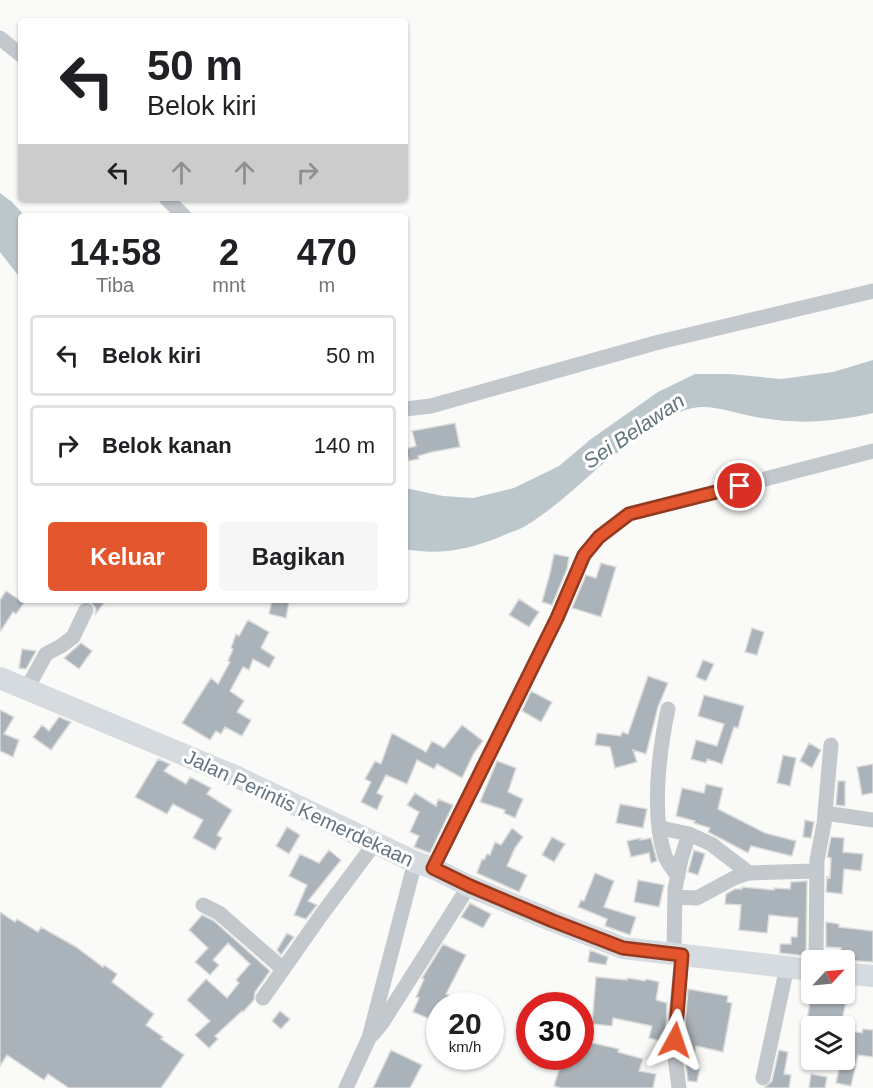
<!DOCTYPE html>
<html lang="id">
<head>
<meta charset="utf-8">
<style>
	body { margin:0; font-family:Arial,sans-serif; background:#f6f6f6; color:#202124; height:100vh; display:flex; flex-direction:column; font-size:22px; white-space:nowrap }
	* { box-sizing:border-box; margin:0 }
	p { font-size:20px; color:#757577 }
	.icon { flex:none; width:33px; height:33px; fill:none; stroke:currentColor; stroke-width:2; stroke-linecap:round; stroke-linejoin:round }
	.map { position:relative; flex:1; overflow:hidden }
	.details { position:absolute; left:18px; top:213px; width:390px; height:390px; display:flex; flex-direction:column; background:#fff; border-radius:6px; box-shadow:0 2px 4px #0004 }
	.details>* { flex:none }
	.top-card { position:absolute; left:18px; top:18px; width:390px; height:183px; border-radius:6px; box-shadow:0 2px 4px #0004; background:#fff; color:#202124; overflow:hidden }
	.needle { width:39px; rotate:64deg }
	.fabs { position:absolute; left:801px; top:950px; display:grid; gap:12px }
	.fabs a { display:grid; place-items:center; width:54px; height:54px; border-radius:6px; background:#fff; box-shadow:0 2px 4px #0004; font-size:30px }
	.speed { position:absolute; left:426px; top:992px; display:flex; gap:12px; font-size:30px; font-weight:700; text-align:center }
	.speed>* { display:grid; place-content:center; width:78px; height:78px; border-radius:50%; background:#fff; box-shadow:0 2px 4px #0004; line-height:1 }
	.speed small { font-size:15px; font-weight:400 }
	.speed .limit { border:9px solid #d22; background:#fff; color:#111 }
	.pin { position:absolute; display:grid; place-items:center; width:51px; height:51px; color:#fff; margin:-26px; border:3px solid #fff; border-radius:50%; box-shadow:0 2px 6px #0007 }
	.me { position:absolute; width:66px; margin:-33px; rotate:5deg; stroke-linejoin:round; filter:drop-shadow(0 0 4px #0008) }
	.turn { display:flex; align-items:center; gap:21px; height:126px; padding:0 30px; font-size:27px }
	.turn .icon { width:78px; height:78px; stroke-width:2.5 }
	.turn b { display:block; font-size:42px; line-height:51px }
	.lanes { display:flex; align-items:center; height:57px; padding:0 30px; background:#0003; justify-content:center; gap:30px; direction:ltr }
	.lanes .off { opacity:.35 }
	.eta { display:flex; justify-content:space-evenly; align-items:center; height:102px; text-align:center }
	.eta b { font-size:36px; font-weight:800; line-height:42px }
	.cta { display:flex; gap:12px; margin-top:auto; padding:12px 30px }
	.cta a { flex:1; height:69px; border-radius:6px; background:#e4572e; color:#fff; font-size:24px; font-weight:800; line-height:69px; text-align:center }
	.cta a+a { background:#f6f6f6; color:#202124 }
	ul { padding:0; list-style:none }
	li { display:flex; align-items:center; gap:18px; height:81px; margin:0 12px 9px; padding:0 18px; border:3px solid #e0e0e0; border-radius:6px }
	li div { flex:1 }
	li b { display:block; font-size:22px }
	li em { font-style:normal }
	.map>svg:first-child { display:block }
	.water { fill:#bbc7cb }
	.building { fill:#aab3b9; stroke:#dcdcda; stroke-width:1.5 }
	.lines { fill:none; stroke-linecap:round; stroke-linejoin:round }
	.minor { stroke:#c3c8cc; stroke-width:15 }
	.primary { stroke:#d6dbdf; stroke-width:22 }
	.route-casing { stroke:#94391e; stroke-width:15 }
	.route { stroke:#e4572e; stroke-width:10 }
	.labels { text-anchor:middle; stroke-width:6; stroke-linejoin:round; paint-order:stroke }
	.street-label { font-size:20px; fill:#657683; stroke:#fff }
	.water-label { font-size:21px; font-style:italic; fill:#60757c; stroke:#fff }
</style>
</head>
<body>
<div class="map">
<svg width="873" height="1088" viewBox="0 0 873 1088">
	<rect width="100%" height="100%" fill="#fafaf8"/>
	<path class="water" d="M0,193L12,202L25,216H21V279L0,252Z
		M873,360V413C834,422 796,425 756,417C736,414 713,404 693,408C672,412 651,428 634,440C622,450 609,458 598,468C575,488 553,509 527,525C520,530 510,532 502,536C470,549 440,556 405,549V488L443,496L473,498L514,488L559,466L591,439L658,392L695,374H730L781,379L833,372Z"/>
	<path class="building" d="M455,423L460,447L432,452L418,456L419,459L409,461L405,449L416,446L412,431Z
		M554,554L569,557L567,569L552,605L542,602L550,573Z
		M601,563L616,567L601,617L572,608L586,575L596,578Z
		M6,591L24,603L16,614L13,612L0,632V600Z
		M519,599L539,612L529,627L509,615Z
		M75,600H106L95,615L96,609L91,602L85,600L79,603Z
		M272,600L289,602L286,618L269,614Z
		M248,620L269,632L261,648L275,657L269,668L253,659L249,670L243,667L230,691L244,701L237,712L251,720L242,736L225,727L221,734L216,731L210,740L182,723L211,678L218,684L230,662L228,661L233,649L231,648L236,634L239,636Z
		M752,628L764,632L757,655L745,652Z
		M81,643L92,651L79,669L64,658Z
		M22,649L36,651L26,669L19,668Z
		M703,660L714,664L706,681L696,677Z
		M648,676L668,683L658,707L646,754L633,750L637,762L615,768L610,747L595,745L597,733L621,736L622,732L628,734Z
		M531,691L552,702L541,722L522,711Z
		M704,695L744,706L738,728L734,727L722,764L707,759L706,763L691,759L696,740L717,746L724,724L698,716Z
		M0,710L14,717L4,734L19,740L13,757L0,751Z
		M59,717L71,722L51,750L33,737L42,725L49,731Z
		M462,725L483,741L474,753L462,778L437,764L434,769L417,760L407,784L386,775L377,793L383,796L377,810L361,802L371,782L365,779L375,761L381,764L392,733L426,752L432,741L444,748Z
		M809,743L821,750L812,768L800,761Z
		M783,755L796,758L790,786L777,783Z
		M158,759L170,764L164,771L186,784L190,777L211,788L207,794L232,810L217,835L222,838L215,850L193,838L203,820L173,804L167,814L135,797Z
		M497,761L516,768L508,792L523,799L515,818L504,813L505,810L480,802Z
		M873,764V793L862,795L857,767Z
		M838,781H845V806L836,805Z
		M706,784L723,788L718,809L765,833L796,841L792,856L751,846L748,853L708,832L710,828L694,823L695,821L676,816L682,788L704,793Z
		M415,793L436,806L438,799L453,805L430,853L414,847L419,836L410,832L419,812L407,805Z
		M620,804L647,809L643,828L616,823Z
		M805,820L814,822L811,838L803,837Z
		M287,827L300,835L289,854L276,846Z
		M512,828L523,837L515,848L507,866L527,875L519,892L477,873L482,859L484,860L487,854L490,855L495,842L501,845Z
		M552,837L565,844L554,862L542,855Z
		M831,837L844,838L843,852L863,854L861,871L844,869L842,894L826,892L827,877L830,878L831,858L827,857Z
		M641,838L640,840L651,838L657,861L651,863L649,853L631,857L627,841Z
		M329,850L341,860L308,901L317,905L306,919L294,915L307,885L289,876L300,854L319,863Z
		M694,850L705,854L698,875L688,872Z
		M595,873L614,881L604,907L636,917L630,935L605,926L607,919L578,907L581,900L584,901Z
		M638,880L664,885L659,907L634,902Z
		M807,881L806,956L780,953V944H791V937H797L798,918L769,915L767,933L739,930L741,905L725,904L726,894L735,889H742V887L774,890V888L790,889L791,882Z
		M470,903L491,914L483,928L461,917Z
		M0,912L15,922L17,919L38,932L41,927L76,947L103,967L104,965L117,974L112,982L154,1014L146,1025L163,1037L161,1039L184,1055L161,1088H69L48,1074L44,1080L7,1055L0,1066Z
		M202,915L214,921L270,971L255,992L254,1000L243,1012L242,1011L215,1036L218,1039L209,1048L195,1035L210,1021L187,1000L206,979L227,998L239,983L236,980L250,964L228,943L213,960L219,965L210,975L195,962L208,948L189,930Z
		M826,922L839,924V927L873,931V962L840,960L841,948L826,947Z
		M287,933L294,937L281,955L277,950Z
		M443,944L466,955L446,994L451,996L447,1005H437L430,1019L413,1012L419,998L416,997L424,979L422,978Z
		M590,950L608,957L606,965L588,962Z
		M596,977L627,980L628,978L645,981L646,979L659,982L656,1000L667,1003L665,1042L649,1038L652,1026L613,1018L612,1026L592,1024Z
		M688,989L728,996L727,1002L732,1003L723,1052L696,1046L693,1066L700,1068L697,1082L688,1081L685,1056L687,1034L685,1033V1026Z
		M811,995L846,1001L841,1026H820L821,1023L807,1021Z
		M280,1011L290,1019L281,1029L272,1021Z
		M863,1029L873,1030V1057L858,1055L851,1086L836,1083L841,1059H844V1030L862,1033Z
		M580,1040L619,1049L618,1052L643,1059L639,1071L656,1074L653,1088H561L554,1086L563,1056H580Z
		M391,1050L422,1065L410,1088H373Z
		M779,1050L788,1052L784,1074L791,1075L789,1088H764L772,1081Z
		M811,1074L827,1077L825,1088H809Z"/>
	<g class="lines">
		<path class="minor" d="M0,38L21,55
			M166,198L184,216
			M405,409L431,406L659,342L873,291
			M26,690L46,654L61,646L73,637L86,610
			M668,709C659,751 651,815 665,856C668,863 673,870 678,876
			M825,813L873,820
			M661,828L689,834L681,859L675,889L674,953
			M689,834L711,844L749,873
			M433,868L557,618L584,555L599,537L629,514L873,451
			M675,897L697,898L734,878L749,873L816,871
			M203,905L219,913L283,969
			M816,960L817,860L824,824L831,745
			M263,998L322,914L375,843
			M373,1034L382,1023L469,886
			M763,1078L787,967
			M346,1088L369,1038L415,862
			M679,1088L675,1057V1026L682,955"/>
		<path class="primary" d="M0,678L237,777L415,862L433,868L469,886L553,921L623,948L812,970
			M844,973L873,976"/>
	</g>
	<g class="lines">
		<g class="route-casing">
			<path id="route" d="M675,1040L682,955L623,948L553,921L470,886L433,868L557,618L584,555L599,537L629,514L740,486"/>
		</g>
		<use href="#route" class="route"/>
	</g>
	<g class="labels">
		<g class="street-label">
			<text transform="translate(299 808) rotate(25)" y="7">Jalan Perintis Kemerdekaan</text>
		</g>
		<g class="water-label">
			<text transform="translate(634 431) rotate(-34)" y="7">Sei Belawan</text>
		</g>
	</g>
</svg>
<div class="fabs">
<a><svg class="needle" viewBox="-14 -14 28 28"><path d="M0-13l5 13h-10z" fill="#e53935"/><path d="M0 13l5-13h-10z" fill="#757577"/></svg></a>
<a><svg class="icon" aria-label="layers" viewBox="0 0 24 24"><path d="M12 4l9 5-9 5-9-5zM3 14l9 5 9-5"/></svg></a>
</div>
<div class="speed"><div>20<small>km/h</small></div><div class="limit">30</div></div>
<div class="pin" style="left:740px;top:486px;background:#d93025"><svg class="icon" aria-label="arrive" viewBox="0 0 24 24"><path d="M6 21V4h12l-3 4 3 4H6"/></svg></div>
<svg class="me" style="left:675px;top:1040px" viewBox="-20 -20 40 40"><path d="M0-17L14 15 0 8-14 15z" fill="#e4572e" stroke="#fff" stroke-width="4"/></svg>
<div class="top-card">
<div class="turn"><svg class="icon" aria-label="left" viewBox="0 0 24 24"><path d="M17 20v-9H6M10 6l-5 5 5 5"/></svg><div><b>50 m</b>Belok kiri</div></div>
<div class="lanes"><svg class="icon" aria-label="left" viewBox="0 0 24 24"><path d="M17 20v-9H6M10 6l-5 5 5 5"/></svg><svg class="icon off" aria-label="ahead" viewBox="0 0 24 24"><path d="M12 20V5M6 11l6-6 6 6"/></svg><svg class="icon off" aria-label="ahead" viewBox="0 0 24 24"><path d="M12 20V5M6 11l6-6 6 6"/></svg><svg class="icon off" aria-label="right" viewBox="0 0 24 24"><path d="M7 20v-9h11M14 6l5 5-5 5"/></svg></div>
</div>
<section class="details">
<div class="eta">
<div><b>14:58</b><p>Tiba</p></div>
<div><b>2</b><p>mnt</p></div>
<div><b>470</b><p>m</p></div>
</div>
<ul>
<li><svg class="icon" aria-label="left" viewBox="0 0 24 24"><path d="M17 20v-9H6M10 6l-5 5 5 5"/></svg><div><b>Belok kiri</b></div><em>50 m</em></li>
<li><svg class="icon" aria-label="right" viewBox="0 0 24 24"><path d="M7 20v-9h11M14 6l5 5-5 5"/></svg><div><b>Belok kanan</b></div><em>140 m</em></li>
</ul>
<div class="cta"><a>Keluar</a><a>Bagikan</a></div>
</section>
</div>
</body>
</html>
